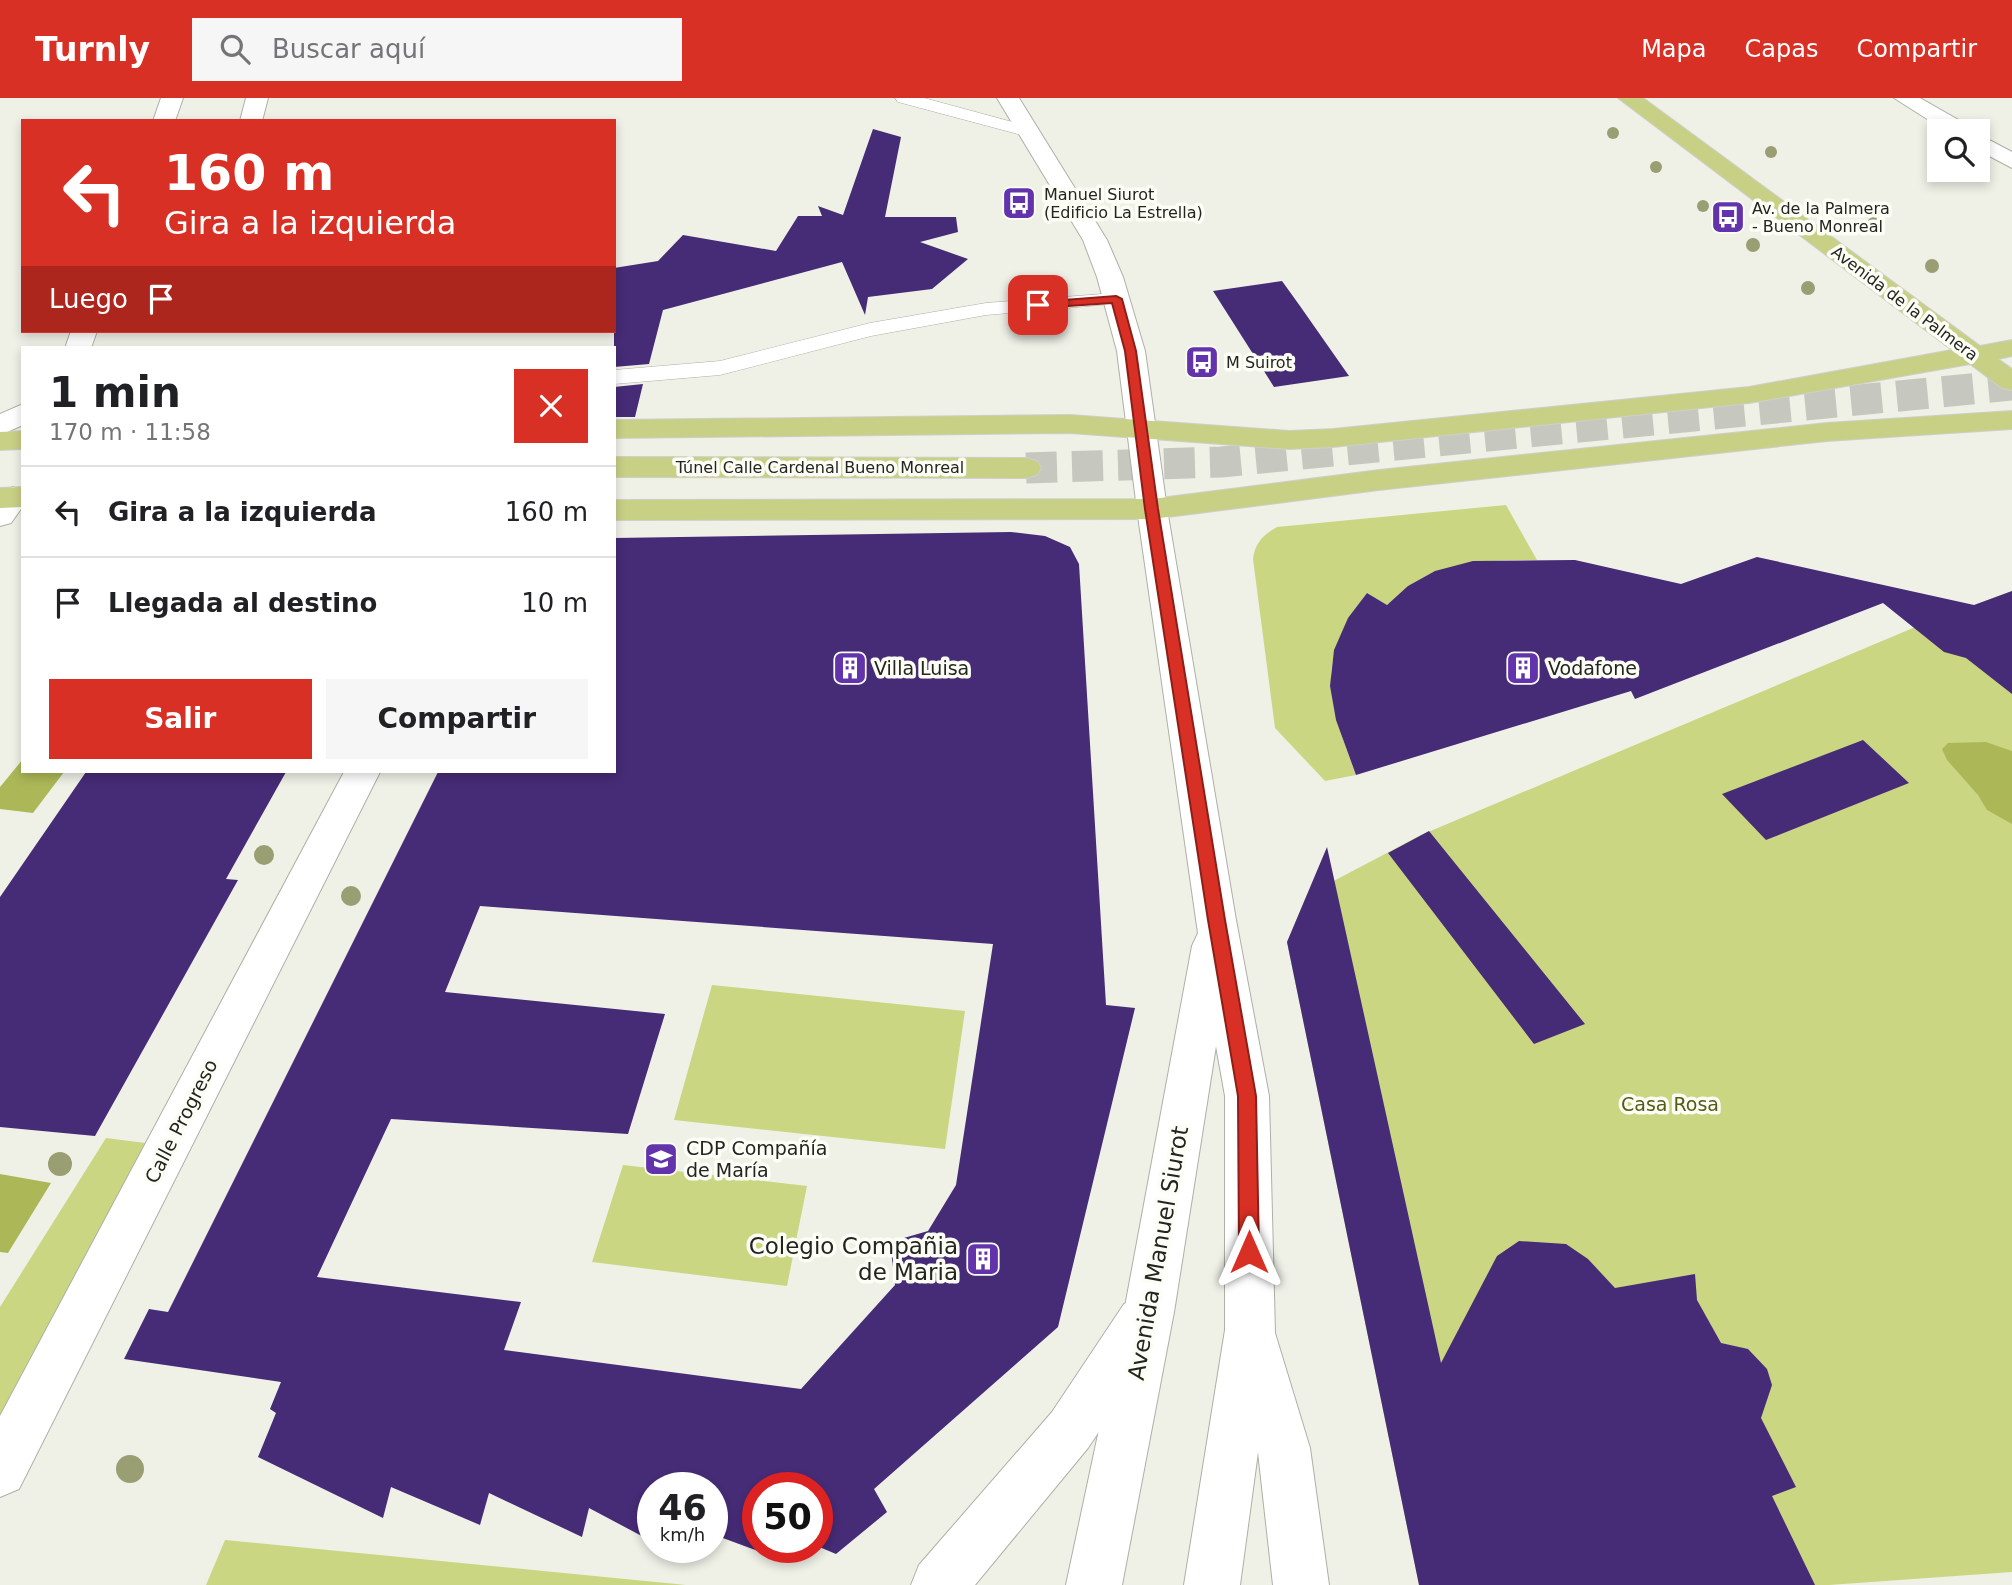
<!DOCTYPE html>
<html lang="es">
<head>
<meta charset="utf-8">
<style>
	body { margin:0; font-family:"DejaVu Sans",sans-serif; background:#f6f6f6; color:#202124; height:100vh; display:flex; flex-direction:column; font-size:26px; white-space:nowrap }
	* { box-sizing:border-box; margin:0 }
	p { font-size:23px; color:#757577 }
	.icon { flex:none; width:38px; height:38px; fill:none; stroke:currentColor; stroke-width:2; stroke-linecap:round; stroke-linejoin:round }
	.map { position:relative; flex:1; overflow:hidden }
	.sheet { position:absolute; left:21px; top:248px; width:595px; height:427px; display:flex; flex-direction:column; background:#fff; border-radius:0px; box-shadow:0 4px 10px #0003 }
	.sheet>* { flex:none }
	.hud { position:absolute; left:21px; top:21px; width:595px; height:214px; border-radius:0px; box-shadow:0 4px 10px #0003; background:#d93025; color:#fff; overflow:hidden }
	.controls { position:absolute; left:1927px; top:21px; display:grid; gap:14px }
	.controls a { display:grid; place-items:center; width:63px; height:63px; border-radius:0px; background:#fff; box-shadow:0 4px 10px #0003; font-size:35px }
	.speed { position:absolute; left:637px; top:1374px; display:flex; gap:14px; font-size:35px; font-weight:700; text-align:center }
	.speed>* { display:grid; place-content:center; width:91px; height:91px; border-radius:50%; background:#fff; box-shadow:0 4px 10px #0003; line-height:1 }
	.speed small { font-size:18px; font-weight:400 }
	.speed .limit { border:10px solid #d22; background:#fff; color:#111 }
	.pin { position:absolute; display:grid; place-items:center; width:60px; height:60px; color:#fff; margin:-30px; border-radius:14px; box-shadow:0 4px 10px #0006 }
	.me { position:absolute; width:77px; margin:-38px; rotate:0deg; stroke-linejoin:round; filter:drop-shadow(0 0 5px #0008) }
	.turn { display:flex; align-items:center; gap:24px; height:147px; padding:0 28px; font-size:32px }
	.turn .icon { width:91px; height:91px; stroke-width:2.5 }
	.turn b { display:block; font-size:49px; line-height:60px }
	.then { display:flex; align-items:center; height:66px; padding:0 28px; background:#0003; gap:14px; font-size:26px }
	.round { display:grid; place-items:center; flex:none; width:74px; height:74px; border-radius:0px; background:#f6f6f6 }
	.overview { display:flex; align-items:center; justify-content:space-between; height:119px; padding:0 28px }
	h1 { font-size:42px; font-weight:600; line-height:52px }
	.button { display:flex; gap:14px; margin-top:auto; padding:14px 28px }
	.button a { flex:1; height:80px; border-radius:0px; background:#d93025; color:#fff; font-size:28px; font-weight:600; line-height:80px; text-align:center }
	.button a+a { background:#f6f6f6; color:#202124 }
	ul { padding:0; list-style:none }
	li { display:flex; align-items:center; gap:21px; height:91px; padding:0 28px; border-top:2px solid #e0e0e0 }
	li div { flex:1 }
	li b { display:block; font-size:26px }
	li em { font-style:normal }
	header { display:flex; align-items:center; gap:42px; box-sizing:border-box; height:98px; padding:0 35px; background:#d93025; color:#fff }
	header strong { font-size:33px }
	nav { display:flex; gap:38px; margin-inline-start:auto; font-size:24px }
	.search { width:490px; height:63px; background:#f6f6f6; display:flex; align-items:center; gap:18px; box-sizing:border-box; padding:0 24px; border-radius:0px; color:#757577; font-size:26px }
	.map>svg:first-child { display:block }
	.green { fill:#cad682 }
	.water { fill:#acb857 }
	.building { fill:#462b76; fill-rule:evenodd }
	.lines { fill:none; stroke-linecap:round; stroke-linejoin:round }
	.primary-tunnel { stroke:#c6c8bf; stroke-width:31; stroke-dasharray:31 15; stroke-linecap:butt }
	.service-casing { stroke:#aeb0a7; stroke-width:1 }
	.minor-casing { stroke:#aeb0a7; stroke-width:2 }
	.secondary-casing { stroke:#aeb0a7; stroke-width:2 }
	.primary-casing { stroke:#cfcfce; stroke-width:2 }
	.service { fill:#fff; fill-rule:evenodd }
	.minor { fill:#fff; fill-rule:evenodd }
	.secondary { fill:#fff; fill-rule:evenodd }
	.primary { fill:#c8d086; fill-rule:evenodd }
	.tree { fill:#9a9e73 }
	.route { fill:#d93025; stroke:#8d1f18; stroke-width:2 }
	.labels { text-anchor:middle; stroke-width:7; stroke-linejoin:round; paint-order:stroke }
	.far-poi-label { font-size:16px; fill:#242421; stroke:#fcfef5; text-anchor:start }
	.far-street-label { font-size:16px; fill:#242421; stroke:#fcfef5 }
	.poi-label { font-size:19px; fill:#242421; stroke:#fcfef5; text-anchor:start }
	.park-label { font-size:19px; fill:#545b14; stroke:#fcfef5 }
	.street-label { font-size:19px; fill:#242421; stroke:#fcfef5 }
	.near-poi-label { font-size:23px; fill:#242421; stroke:#fcfef5; text-anchor:end }
	.near-street-label { font-size:23px; fill:#242421; stroke:#fcfef5 }
</style>
</head>
<body>
<header>
<strong>Turnly</strong>
<div class="search"><svg class="icon" aria-label="search" viewBox="0 0 24 24"><circle cx="10" cy="10" r="6"/><path d="M15 15l6 6"/></svg>Buscar aquí</div>
<nav><a>Mapa</a><a>Capas</a><a>Compartir</a></nav>
</header>
<div class="map">
<svg width="2012" height="1487" viewBox="0 0 2012 1487">
	<rect width="100%" height="100%" fill="#eff1e7"/>
	<path class="green" d="M1506,407L1537,462C1475,462 1435,463 1387,507L1367,495C1314,564 1328,602 1356,677L1325,683L1275,630L1253,461C1255,445 1263,437 1277,429Z
		M2012,493V1474L1829,1487H1419L1287,844L1307,797L1421,737L1913,530Z
		M712,887L965,913L945,1051L674,1022Z
		M106,1040L161,1047L0,1351V1209Z
		M623,1067L807,1088L787,1188L592,1164Z
		M225,1442L686,1487H206Z"/>
	<path class="water" d="M1986,644L2012,653V726L1987,712L1978,697L1947,662L1942,651L1948,645Z
		M23,661V674H64L33,715L0,711V689Z
		M0,1076L51,1085L8,1155L0,1154Z"/>
	<path class="building" d="M873,31L901,39L885,119H956L958,134L920,144L968,161L932,191L868,199L865,217L842,164L663,212L649,266L614,269V170L658,163L683,137L776,153L798,118H822L818,108L843,117Z
		M1282,183L1300,208L1349,278L1274,289L1213,193Z
		M643,286L635,319H614V289Z
		M1011,434L1045,438L1070,449L1079,466L1106,907L1135,910L1058,1229L874,1391L887,1414L836,1456L817,1448V1390H758V1449H785L782,1462L712,1436V1390H653V1444L589,1410L582,1439L489,1395L480,1427L391,1389L383,1420L258,1359L276,1315L270,1311L281,1284L124,1261L149,1211L168,1214L438,674H614V440ZM480,808L993,846L956,1087L928,1133L890,1144L895,1187L801,1291L504,1252L521,1204L317,1179L391,1021L628,1036L665,916L445,894Z
		M1757,459L1974,507L2012,493V596L1966,560L1944,554L1883,505L1635,601L1631,593L1356,677L1336,622L1330,588L1334,552L1348,520L1367,495L1387,507L1408,488L1435,473L1473,463L1575,462L1681,486Z
		M1863,642L1909,685L1766,742L1722,696Z
		M86,674H286L226,781L238,782L95,1038L0,1029V799Z
		M1429,733L1585,926L1534,946L1388,755Z
		M1327,749L1441,1265L1497,1158L1519,1143L1566,1146L1588,1161L1615,1190L1695,1176L1697,1202L1721,1245L1748,1251L1767,1271L1772,1287L1761,1320L1796,1389L1772,1398L1815,1487H1419L1287,844Z"/>
	<g class="lines">
		<path class="primary-tunnel" d="M1026,370L1221,364L2012,287"/>
		<g class="service-casing">
			<path id="service" d="M895,0H924L1035,30L1038,34L1029,39L898,4Z
				M1116,195L1123,197L1127,201L1123,205L986,217L871,238L720,277L614,286V272L720,263L870,225L986,205Z"/>
		</g>
		<g class="minor-casing">
			<path id="minor" d="M161,0H183L175,23H153Z
				M246,0H268L262,23H240Z
				M1894,0H1920L1969,28L1972,33H1946Z
				M1978,36L2012,54V70L1978,52Z
				M71,233H97L91,250H65Z
				M23,306V327L0,337V316Z
				M13,389L23,392V408L11,425L0,428V395Z
				M344,674H380L19,1391L0,1399V1318Z
				M1142,1199L1160,1206L1167,1224L1160,1242L1088,1350L975,1487H911L919,1467L1052,1314L1124,1206Z"/>
		</g>
		<g class="secondary-casing">
			<path id="secondary" d="M997,0H1019L1107,142L1123,179L1145,253L1167,411L1236,822L1269,998L1275,1235L1310,1350L1329,1487H1273L1258,1354L1240,1487H1184L1225,1232V998L1216,948L1174,1214L1122,1487H1066L1124,1214L1192,848L1198,835L1137,411L1117,253L1097,179L1083,142Z"/>
		</g>
		<g class="primary-casing">
			<path id="primary" d="M1618,0H1643L1980,248L2012,242V258L1998,261L2012,271V292L2002,290L1970,266L1749,305L1333,349L1289,351L1070,335L614,340V322L1070,317L1289,333L1333,331L1749,289L1952,252Z
				M2012,313V331L1827,343L1379,392L1152,421L614,422V402L1152,401L1379,372L1827,325Z
				M23,333V351L0,352V334Z
				M614,359L1026,360L1037,363L1041,370L1037,377L1026,380L614,379Z
				M23,389V409L0,410V390Z"/>
		</g>
		<use href="#service" class="service"/>
		<use href="#minor" class="minor"/>
		<use href="#secondary" class="secondary"/>
		<use href="#primary" class="primary"/>
	</g>
	<g class="tree">
		<circle cx="1613" cy="35" r="6"/>
		<circle cx="1771" cy="54" r="6"/>
		<circle cx="1656" cy="69" r="6"/>
		<circle cx="1703" cy="108" r="6"/>
		<circle cx="1874" cy="126" r="7"/>
		<circle cx="1753" cy="147" r="7"/>
		<circle cx="1932" cy="168" r="7"/>
		<circle cx="1808" cy="190" r="7"/>
		<circle cx="264" cy="757" r="10"/>
		<circle cx="351" cy="798" r="10"/>
		<circle cx="60" cy="1066" r="12"/>
		<circle cx="130" cy="1371" r="14"/>
	</g>
	<path class="route" d="M1116,198L1122,201L1136,253L1158,411L1225,822L1256,998L1259,1154L1256,1161L1249,1164L1242,1161L1239,1154L1238,998L1208,822L1145,411L1125,253L1112,205L1038,210L1033,207L1038,204Z"/>
	<defs>
		<g id="bus-square" transform="scale(1.75)"><rect x="-9" y="-9" width="18" height="18" rx="4" fill="#6233ab" stroke="#fcfef5"/><path d="M-5-6H5V4H4V6H2V4H-2V6H-4V4H-5ZM-3.5-4V0h7V-4ZM-3.5 1.2v1.5H-2V1.2ZM2 1.2v1.5H3.5V1.2Z" fill="#fff"/></g>
		<g id="building-square" transform="scale(1.75)"><rect x="-9" y="-9" width="18" height="18" rx="4" fill="#6233ab" stroke="#fcfef5"/><path d="M-4-6H4V6H1V3H-1V6H-4ZM-2.5-4.3h1.7v1.8h-1.7ZM.8-4.3h1.7v1.8H.8ZM-2.5-1h1.7V.8h-1.7ZM.8-1h1.7V.8H.8Z" fill="#fff"/></g>
		<g id="school-square" transform="scale(1.75)"><rect x="-9" y="-9" width="18" height="18" rx="4" fill="#6233ab" stroke="#fcfef5"/><path d="M0-5L7-2L0 1L-7-2ZM-4 1L0 2.5L4 1V4Q0 6-4 4Z" fill="#fff"/></g>
	</defs>
	<g fill-rule="evenodd">
		<use href="#bus-square" x="1019" y="105"/>
		<use href="#bus-square" x="1728" y="119"/>
		<use href="#bus-square" x="1202" y="264"/>
		<use href="#building-square" x="850" y="570"/>
		<use href="#building-square" x="1523" y="570"/>
		<use href="#school-square" x="661" y="1061"/>
		<use href="#building-square" x="983" y="1161"/>
	</g>
	<g class="labels">
		<g class="far-poi-label">
			<text x="1044" y="102">Manuel Siurot<tspan x="1044" dy="18">(Edificio La Estrella)</tspan></text>
			<text x="1752" y="116">Av. de la Palmera<tspan x="1752" dy="18">- Bueno Monreal</tspan></text>
			<text x="1226" y="270">M Suirot</text>
		</g>
		<g class="far-street-label">
			<text transform="translate(1905 205) rotate(37)" y="6">Avenida de la Palmera</text>
			<text x="820" y="375">Túnel Calle Cardenal Bueno Monreal</text>
		</g>
		<g class="poi-label">
			<text x="874" y="577">Villa Luisa</text>
			<text x="1548" y="577">Vodafone</text>
			<text x="686" y="1057">CDP Compañía<tspan x="686" dy="22">de María</tspan></text>
		</g>
		<g class="park-label">
			<text x="1670" y="1013">Casa Rosa</text>
		</g>
		<g class="street-label">
			<text transform="translate(181 1023) rotate(-63)" y="7">Calle Progreso</text>
		</g>
		<g class="near-poi-label">
			<text x="958" y="1156">Colegio Compañia<tspan x="958" dy="26">de Maria</tspan></text>
		</g>
		<g class="near-street-label">
			<text transform="translate(1158 1155) rotate(-80)" y="8">Avenida Manuel Siurot</text>
		</g>
	</g>
</svg>
<div class="controls">
<a><svg class="icon" aria-label="search" viewBox="0 0 24 24"><circle cx="10" cy="10" r="6"/><path d="M15 15l6 6"/></svg></a>
</div>
<div class="speed"><div>46<small>km/h</small></div><div class="limit">50</div></div>
<div class="pin" style="left:1038px;top:207px;background:#d93025"><svg class="icon" aria-label="arrive" viewBox="0 0 24 24"><path d="M6 21V4h12l-3 4 3 4H6"/></svg></div>
<svg class="me" style="left:1249px;top:1154px" viewBox="-20 -20 40 40"><path d="M0-17L14 15 0 8-14 15z" fill="#d93025" stroke="#fff" stroke-width="4"/></svg>
<div class="hud">
<div class="turn"><svg class="icon" aria-label="left" viewBox="0 0 24 24"><path d="M17 20v-9H6M10 6l-5 5 5 5"/></svg><div><b>160 m</b>Gira a la izquierda</div></div>
<div class="then">Luego<svg class="icon" aria-label="arrive" viewBox="0 0 24 24"><path d="M6 21V4h12l-3 4 3 4H6"/></svg></div>
</div>
<section class="sheet">
<div class="overview"><div><h1>1 min</h1><p>170 m · 11:58</p></div><a class="round" style="background:#d93025;color:#fff"><svg class="icon" aria-label="close" viewBox="0 0 24 24"><path d="M6 6l12 12M18 6L6 18"/></svg></a></div>
<ul>
<li><svg class="icon" aria-label="left" viewBox="0 0 24 24"><path d="M17 20v-9H6M10 6l-5 5 5 5"/></svg><div><b>Gira a la izquierda</b></div><em>160 m</em></li>
<li><svg class="icon" aria-label="arrive" viewBox="0 0 24 24"><path d="M6 21V4h12l-3 4 3 4H6"/></svg><div><b>Llegada al destino</b></div><em>10 m</em></li>
</ul>
<div class="button"><a>Salir</a><a>Compartir</a></div>
</section>
</div>
</body>
</html>
